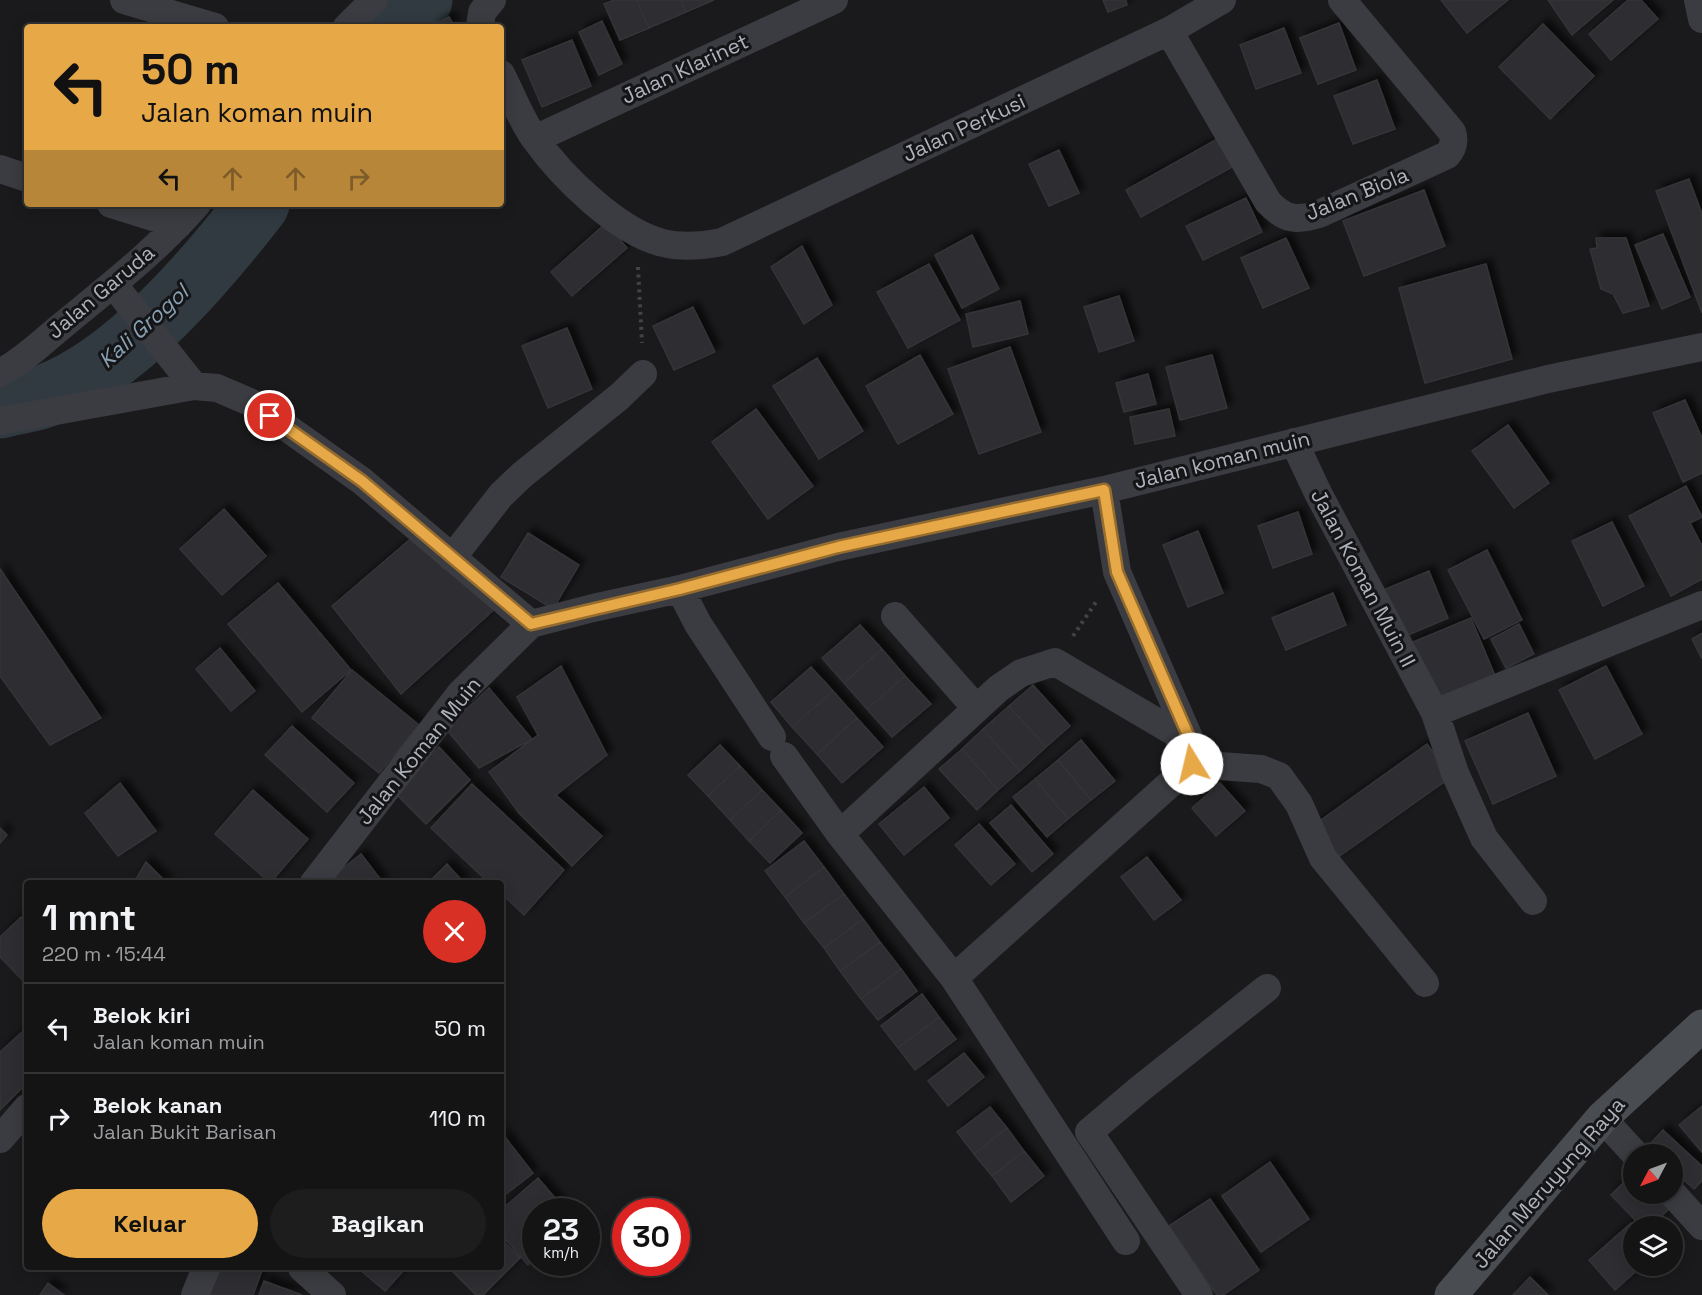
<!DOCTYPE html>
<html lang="id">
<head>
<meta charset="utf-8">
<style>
	body { margin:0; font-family:"Space Grotesk",sans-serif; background:#1d1d1e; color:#f1f3f6; height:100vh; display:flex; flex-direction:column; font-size:22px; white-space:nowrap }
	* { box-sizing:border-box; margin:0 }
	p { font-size:20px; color:#9d9ea0 }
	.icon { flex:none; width:33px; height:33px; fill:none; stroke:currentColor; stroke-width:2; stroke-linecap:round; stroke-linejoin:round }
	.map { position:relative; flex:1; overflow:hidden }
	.drawer { position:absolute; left:24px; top:880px; width:480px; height:390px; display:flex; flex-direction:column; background:#141415; border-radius:6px; box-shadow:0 3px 15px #0003,0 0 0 2px #333334 }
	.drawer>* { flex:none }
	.guide { position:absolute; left:24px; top:24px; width:480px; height:183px; border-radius:6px; box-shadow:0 3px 15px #0003,0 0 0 2px #333334; background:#e7a847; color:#111; overflow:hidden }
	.needle { width:39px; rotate:229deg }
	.buttons { position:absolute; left:1623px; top:1144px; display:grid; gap:12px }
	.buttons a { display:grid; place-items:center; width:60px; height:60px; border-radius:50%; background:#141415; box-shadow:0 3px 15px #0003,0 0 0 2px #333334; font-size:30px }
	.speed { position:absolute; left:522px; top:1198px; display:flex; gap:12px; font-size:30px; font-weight:700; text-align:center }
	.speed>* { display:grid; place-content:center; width:78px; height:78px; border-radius:50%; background:#141415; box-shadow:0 3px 15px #0003,0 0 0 2px #333334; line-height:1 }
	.speed small { font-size:15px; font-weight:400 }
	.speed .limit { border:9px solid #d22; background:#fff; color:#111 }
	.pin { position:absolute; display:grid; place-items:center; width:51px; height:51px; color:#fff; margin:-26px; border:3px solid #fff; border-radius:50%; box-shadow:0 2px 6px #0007 }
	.me { position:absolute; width:66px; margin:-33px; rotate:351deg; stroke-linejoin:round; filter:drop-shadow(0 0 4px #0008) }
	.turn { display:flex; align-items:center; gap:21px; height:126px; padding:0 18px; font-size:27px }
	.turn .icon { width:78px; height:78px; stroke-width:2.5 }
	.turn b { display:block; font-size:42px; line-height:51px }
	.lanes { display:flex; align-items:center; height:57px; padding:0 18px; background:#0003; justify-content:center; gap:30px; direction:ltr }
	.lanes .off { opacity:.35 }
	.round { display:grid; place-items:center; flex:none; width:63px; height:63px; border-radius:32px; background:#1d1d1e }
	.overview { display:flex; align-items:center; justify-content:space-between; height:102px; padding:0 18px }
	h1 { font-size:36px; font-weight:700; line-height:45px }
	.cta { display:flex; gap:12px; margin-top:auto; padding:12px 18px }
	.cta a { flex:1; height:69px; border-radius:36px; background:#e7a847; color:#111; font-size:24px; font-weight:700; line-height:69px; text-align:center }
	.cta a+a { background:#1d1d1e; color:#f1f3f6 }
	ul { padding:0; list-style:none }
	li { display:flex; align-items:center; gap:18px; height:90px; padding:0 18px; border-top:2px solid #333334 }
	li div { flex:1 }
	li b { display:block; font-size:22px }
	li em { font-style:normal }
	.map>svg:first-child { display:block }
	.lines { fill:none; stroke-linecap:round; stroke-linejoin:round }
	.river { stroke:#303a40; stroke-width:63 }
	.building { fill:#2d2d30; stroke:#343438; stroke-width:1.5; filter:url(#shadow) }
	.path { stroke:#414348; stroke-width:4; stroke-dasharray:3 4.5; stroke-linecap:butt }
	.minor { stroke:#3b3c41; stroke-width:28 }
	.secondary { stroke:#494c51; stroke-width:33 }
	.route-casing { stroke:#966d2e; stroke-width:15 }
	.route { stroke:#e7a847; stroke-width:10 }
	.labels { text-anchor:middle; stroke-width:6; stroke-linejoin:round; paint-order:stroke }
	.street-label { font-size:21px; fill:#adb2bb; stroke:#151517 }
	.water-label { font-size:22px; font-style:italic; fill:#87a1b3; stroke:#151517 }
</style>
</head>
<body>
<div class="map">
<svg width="1702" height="1295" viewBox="0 0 1702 1295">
	<defs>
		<filter id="shadow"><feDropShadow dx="5.5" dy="-5.5" stdDeviation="3" flood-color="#0009"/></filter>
	</defs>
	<rect width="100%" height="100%" fill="#1a1a1c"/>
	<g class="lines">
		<path class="river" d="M397,27L421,0
			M0,407C15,403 31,401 45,396C126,366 206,271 258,204"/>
	</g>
	<path class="building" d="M614,0H637L649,28L620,40L604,4Z
		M637,0H681L686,12L649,28Z
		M681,0H714L686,12Z
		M1103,0H1126L1127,5L1108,12Z
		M1441,0H1508L1467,33Z
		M1548,0H1613L1572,35Z
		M1628,0H1641L1658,19L1611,60L1589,34Z
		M449,17L455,27H432Z
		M602,21L622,64L599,75L579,32Z
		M1339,23L1356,70L1318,84L1300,38Z
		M1543,24L1594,76L1550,119L1499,67Z
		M1284,28L1301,73L1256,89L1240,45Z
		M572,40L591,86L542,107L522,60Z
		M1377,80L1395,129L1353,144L1334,96Z
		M1219,138L1234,166L1141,217L1126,190Z
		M1059,150L1079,193L1049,206L1029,164Z
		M1689,179L1702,214V313L1656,191Z
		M1424,190L1445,246L1364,276L1343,221Z
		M1246,198L1262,232L1203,260L1186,226Z
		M606,223L627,248L572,296L551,272Z
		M1663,234L1690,297L1662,309L1635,245Z
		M972,235L999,289L962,308L935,255Z
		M1286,238L1309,288L1263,308L1241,258Z
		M1596,238H1626L1649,306L1623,313L1613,294L1601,289L1590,249L1597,248Z
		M802,246L832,305L804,324L771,267Z
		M929,264L960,320L908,348L877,292Z
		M1486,264L1512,359L1425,383L1399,288Z
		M1119,296L1134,341L1099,352L1084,307Z
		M1020,301L1028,334L973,347L966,314Z
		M693,307L715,352L674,370L653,326Z
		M567,328L592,389L548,408L522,346Z
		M1010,347L1041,432L979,454L948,369Z
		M920,355L953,414L898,444L866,386Z
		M1212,355L1227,408L1180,420L1166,367Z
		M817,358L863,431L819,459L773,386Z
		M1148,374L1156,404L1124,412L1116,383Z
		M1685,400L1702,438V473L1683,482L1653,413Z
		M756,409L813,486L768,519L712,442Z
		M1169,409L1175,436L1135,444L1130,417Z
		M1508,425L1549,483L1514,508L1472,451Z
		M1686,486L1702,517L1690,523L1702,546V579L1671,596L1629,516Z
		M224,509L266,556L222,595L180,549Z
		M1298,512L1312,554L1273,568L1258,526Z
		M1612,522L1644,586L1603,606L1572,541Z
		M1198,531L1223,593L1188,607L1163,545Z
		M528,533L579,565L553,609L501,577Z
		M414,536L498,606L401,694L332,606Z
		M1487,550L1522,620L1484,639L1448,570Z
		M0,569L101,718L50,745L0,676Z
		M1429,571L1448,618L1401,638L1381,591Z
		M278,583L351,670L302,712L228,624Z
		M1333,593L1346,625L1286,650L1272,618Z
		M1471,618L1496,678L1431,704L1406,645Z
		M1519,624L1534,654L1506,668L1491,639Z
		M860,625L882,649L844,683L822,658Z
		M1702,633V659L1692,639Z
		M220,648L255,691L231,711L196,669Z
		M882,649L905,676L867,709L844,683Z
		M561,666L607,755L556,795L602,836L572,866L519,813L489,772L538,735L517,697Z
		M1606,666L1642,734L1595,759L1559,690Z
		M811,667L833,691L792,727L771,702Z
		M352,670L419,725L379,773L312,718Z
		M905,676L931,704L892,737L867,709Z
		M1033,685L1070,726L1046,747L1009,706Z
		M489,688L532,739L479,768L446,729Z
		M833,691L857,718L817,754L792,727Z
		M1009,706L1046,747L1020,771L983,729Z
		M1528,713L1556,776L1493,804L1465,741Z
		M857,718L883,747L842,783L817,754Z
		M292,726L354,783L327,812L265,755Z
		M983,729L1020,771L998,790L962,749Z
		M1081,740L1115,781L1091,800L1058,760Z
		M1427,744L1451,777L1334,860L1310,828Z
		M720,745L740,766L708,796L688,775Z
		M439,747L470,780L426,824L393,791Z
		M962,749L998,790L977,810L939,769Z
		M1058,760L1091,800L1068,819L1035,779Z
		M740,766L762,790L730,820L708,796Z
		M1035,779L1068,819L1047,837L1013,797Z
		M120,783L156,831L118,856L85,813Z
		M1220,783L1245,811L1216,836L1192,808Z
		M472,784L564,870L524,915L501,893V884H490L431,828Z
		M924,787L949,818L904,855L879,824Z
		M253,790L308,839L270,883L215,834Z
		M762,790L781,810L749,841L730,820Z
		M1011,805L1053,854L1032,872L990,823Z
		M781,810L802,833L770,863L749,841Z
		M979,824L1015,864L991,885L955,845Z
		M0,828L7,835L0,843Z
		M804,841L824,867L785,897L765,871Z
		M361,854L384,884H323Z
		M1147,857L1181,900L1154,920L1121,877Z
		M146,862L168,884H133Z
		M447,864L465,884H427Z
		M824,867L844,894L804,923L785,897Z
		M844,894L863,919L824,948L804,923Z
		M21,917L27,924V985L0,957V937Z
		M863,919L880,942L840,971L824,948Z
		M880,942L901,969L861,999L840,971Z
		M901,969L917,991L878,1020L861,999Z
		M922,994L939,1017L898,1048L881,1026Z
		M939,1017L956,1039L915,1070L898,1048Z
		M24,1030L27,1034V1083L0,1110V1052Z
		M964,1053L984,1077L948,1106L928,1081Z
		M1702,1106V1152L1679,1125Z
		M990,1107L1007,1128L974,1154L957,1132Z
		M1007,1128L1024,1151L992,1176L974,1154Z
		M1663,1130L1702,1166V1181L1694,1189L1672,1169V1155H1658L1648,1146Z
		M501,1132L533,1173L501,1198Z
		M1024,1151L1044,1176L1011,1202L992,1176Z
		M1270,1162L1309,1219L1261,1252L1222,1196Z
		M1634,1172V1194H1656L1670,1208L1650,1227H1642L1611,1195Z
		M538,1178L567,1212H536V1258L528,1265L501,1234V1210Z
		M1210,1199L1259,1270L1223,1295H1217L1169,1226Z
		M1631,1223L1635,1227L1634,1266H1642L1615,1290L1589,1260Z
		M501,1238L520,1258L483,1295H476L450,1269L501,1268Z
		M212,1268H263L253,1295H202Z
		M358,1268H406L385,1291Z
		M1530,1277L1548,1295H1513Z
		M264,1281L302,1295H259Z
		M48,1283L64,1295H40Z"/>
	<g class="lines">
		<path class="path" d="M638,267L642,343
			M1073,636L1096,602"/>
		<path class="minor" d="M124,0L215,27
			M1698,0L1702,19
			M347,27L374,0
			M480,27L482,12L492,0
			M1169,31L1268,202C1285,220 1297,221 1319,214L1447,155C1454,147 1455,141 1452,132L1342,0
			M501,74C512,95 521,120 535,139C562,177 618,232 663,243C683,248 702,246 722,242L1169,31L1222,0
			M535,139L834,0
			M0,169L27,178
			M111,204L178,225
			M113,284L194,386
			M0,373C23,361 43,341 63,325C109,287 157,250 197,204
			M0,421L194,386L217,388L252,403L362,481L531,624
			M1294,442L1318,493L1435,713L1455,773L1484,838L1533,901
			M452,558L501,495L522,475L619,397L643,374
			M680,589L698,624L772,737
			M895,616L976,708
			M531,624L593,608L680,589L838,547L1104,490L1548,379L1702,347
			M1435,713L1702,605
			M784,756L840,834L954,978L1126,1241
			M1192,764L1261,769L1279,776L1299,804L1323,858L1425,983
			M840,834L999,688L1021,673L1055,662L1191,742
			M313,884L460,694L531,624
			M954,978L1192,764L1191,742L1117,572L1104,490
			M1602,1118L1636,1155
			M0,1139L27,1108
			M1672,1193L1702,1226
			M302,1268L332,1295
			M195,1295L206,1268
			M1199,1295L1089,1132L1141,1088L1267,988"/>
		<path class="secondary" d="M1451,1295L1602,1118L1702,1026"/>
	</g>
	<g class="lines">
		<g class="route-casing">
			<path id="route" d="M270,416L362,481L531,624L680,589L838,547L1104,490L1117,572L1191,742L1192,764"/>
		</g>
		<use href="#route" class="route"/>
	</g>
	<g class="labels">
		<g class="street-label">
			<text transform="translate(685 69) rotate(-25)" y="7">Jalan Klarinet</text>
			<text transform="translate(964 128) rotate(-25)" y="7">Jalan Perkusi</text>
			<text transform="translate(1357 194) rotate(-22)" y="7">Jalan Biola</text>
			<text transform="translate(101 292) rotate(-40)" y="7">Jalan Garuda</text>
			<text transform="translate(1222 460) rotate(-14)" y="7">Jalan koman muin</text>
			<text transform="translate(1363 578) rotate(62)" y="7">Jalan Koman Muin II</text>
			<text transform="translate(419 751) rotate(-51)" y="7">Jalan Koman Muin</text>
			<text transform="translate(1549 1183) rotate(-49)" y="7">Jalan Meruyung Raya</text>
		</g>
		<g class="water-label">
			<text transform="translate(143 326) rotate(-42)" y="8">Kali Grogol</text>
		</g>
	</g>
</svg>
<div class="buttons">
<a><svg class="needle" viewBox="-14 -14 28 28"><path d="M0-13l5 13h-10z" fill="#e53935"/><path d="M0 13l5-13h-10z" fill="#9d9ea0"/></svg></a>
<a><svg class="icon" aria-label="layers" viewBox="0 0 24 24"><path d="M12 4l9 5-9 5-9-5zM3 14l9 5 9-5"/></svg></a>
</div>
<div class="speed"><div>23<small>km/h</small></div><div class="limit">30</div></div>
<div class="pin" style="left:270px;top:416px;background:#d93025"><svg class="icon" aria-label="arrive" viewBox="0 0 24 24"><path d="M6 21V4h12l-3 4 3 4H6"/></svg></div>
<svg class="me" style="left:1192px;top:764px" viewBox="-20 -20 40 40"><circle r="19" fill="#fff"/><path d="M0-13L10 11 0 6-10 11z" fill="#e7a847"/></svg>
<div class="guide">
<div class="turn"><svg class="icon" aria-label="left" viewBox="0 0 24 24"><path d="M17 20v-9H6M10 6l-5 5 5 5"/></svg><div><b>50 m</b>Jalan koman muin</div></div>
<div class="lanes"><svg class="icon" aria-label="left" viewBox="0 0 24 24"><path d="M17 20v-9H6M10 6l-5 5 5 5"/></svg><svg class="icon off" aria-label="ahead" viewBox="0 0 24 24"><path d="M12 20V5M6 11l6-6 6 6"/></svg><svg class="icon off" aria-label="ahead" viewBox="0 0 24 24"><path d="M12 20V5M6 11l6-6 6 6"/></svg><svg class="icon off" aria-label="right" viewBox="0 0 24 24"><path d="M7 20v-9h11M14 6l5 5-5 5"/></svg></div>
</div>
<section class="drawer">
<div class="overview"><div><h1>1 mnt</h1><p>220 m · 15:44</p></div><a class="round" style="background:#d93025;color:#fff"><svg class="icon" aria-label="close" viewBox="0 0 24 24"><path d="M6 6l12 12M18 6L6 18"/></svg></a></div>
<ul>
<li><svg class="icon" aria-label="left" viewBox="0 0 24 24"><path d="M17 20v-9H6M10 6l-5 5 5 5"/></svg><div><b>Belok kiri</b><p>Jalan koman muin</p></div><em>50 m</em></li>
<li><svg class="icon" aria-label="right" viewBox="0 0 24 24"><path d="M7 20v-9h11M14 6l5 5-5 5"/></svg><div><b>Belok kanan</b><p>Jalan Bukit Barisan</p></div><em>110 m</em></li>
</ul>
<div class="cta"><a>Keluar</a><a>Bagikan</a></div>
</section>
</div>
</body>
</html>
